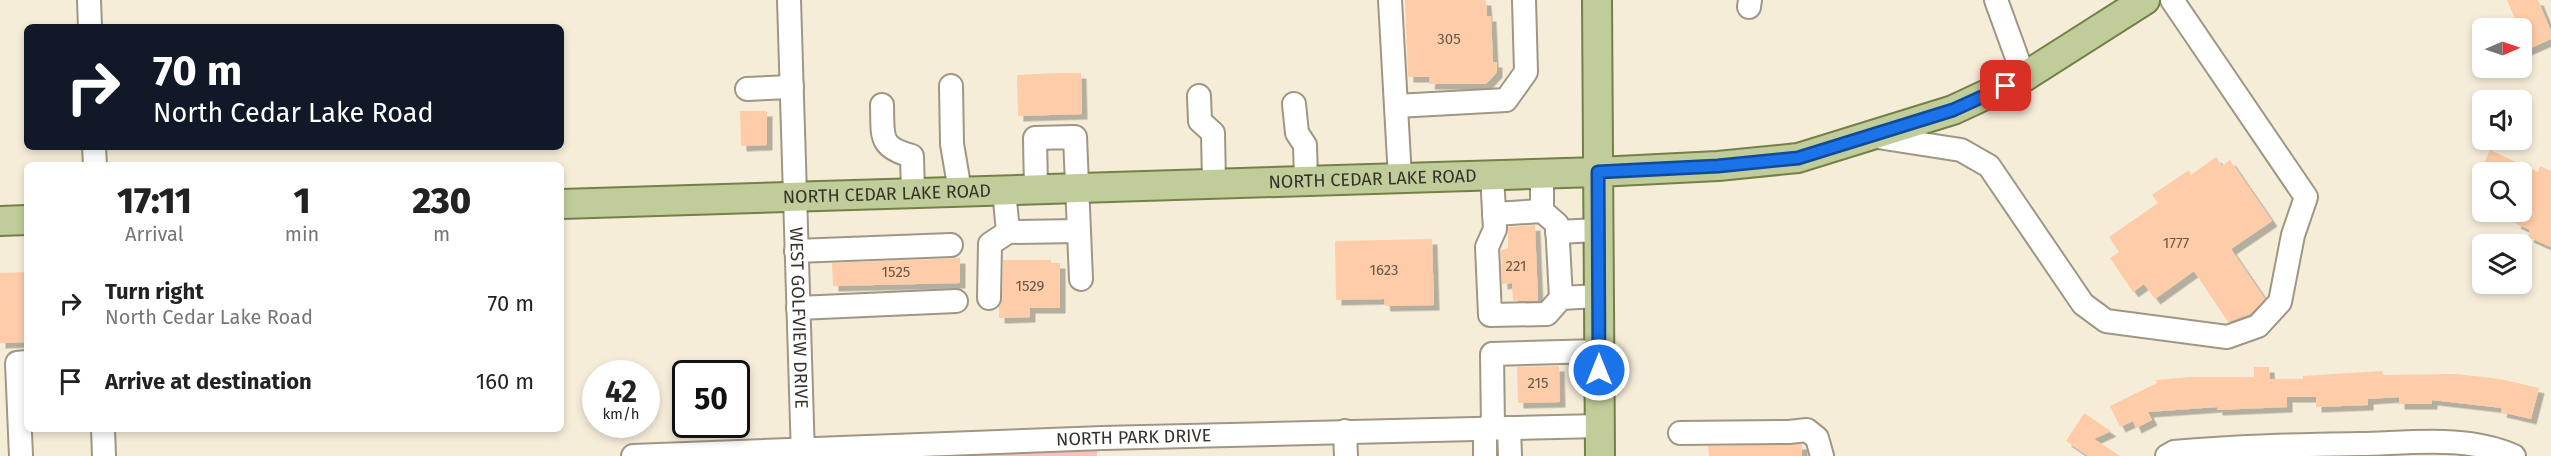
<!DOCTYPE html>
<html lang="en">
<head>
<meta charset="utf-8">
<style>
	body { margin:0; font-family:"Fira Sans",sans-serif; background:#f6f6f6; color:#222; height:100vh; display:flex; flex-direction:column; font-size:22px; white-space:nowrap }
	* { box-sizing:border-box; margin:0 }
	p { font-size:20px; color:#767676 }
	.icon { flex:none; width:33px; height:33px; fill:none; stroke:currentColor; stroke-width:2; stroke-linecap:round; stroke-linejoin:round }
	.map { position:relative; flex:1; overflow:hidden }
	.details { position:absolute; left:24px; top:162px; width:540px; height:270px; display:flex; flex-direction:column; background:#fff; border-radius:9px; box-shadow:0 3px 9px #0003 }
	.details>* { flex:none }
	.guide { position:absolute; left:24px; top:24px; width:540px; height:126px; border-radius:9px; box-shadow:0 3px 9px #0003; background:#111827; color:#fff; overflow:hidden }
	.needle { width:39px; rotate:88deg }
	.fabs { position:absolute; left:2472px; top:18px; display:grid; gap:12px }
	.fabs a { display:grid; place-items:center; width:60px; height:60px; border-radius:9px; background:#fff; box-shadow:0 3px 9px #0003; font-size:30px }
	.speed { position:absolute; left:582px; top:360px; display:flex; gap:12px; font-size:30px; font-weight:700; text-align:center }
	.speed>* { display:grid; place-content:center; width:78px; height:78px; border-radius:50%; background:#fff; box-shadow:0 3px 9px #0003; line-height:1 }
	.speed small { font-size:15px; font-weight:400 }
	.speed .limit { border:3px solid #111; border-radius:9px; background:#fff; color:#111 }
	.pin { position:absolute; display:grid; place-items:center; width:51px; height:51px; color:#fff; margin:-26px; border-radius:12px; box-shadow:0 3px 9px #0006 }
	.me { position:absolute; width:66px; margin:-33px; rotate:0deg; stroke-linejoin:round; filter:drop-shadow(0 0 4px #0008) }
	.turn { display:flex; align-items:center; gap:21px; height:126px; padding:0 30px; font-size:27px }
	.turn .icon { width:78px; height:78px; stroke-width:2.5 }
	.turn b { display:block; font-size:42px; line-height:51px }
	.eta { display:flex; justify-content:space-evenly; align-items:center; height:102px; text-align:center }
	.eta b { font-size:36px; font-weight:800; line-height:42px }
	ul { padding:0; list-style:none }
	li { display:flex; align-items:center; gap:18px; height:78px; padding:0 30px }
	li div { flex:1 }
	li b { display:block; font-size:22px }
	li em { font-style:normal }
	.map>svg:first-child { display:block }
	.green { fill:#f8c1bb }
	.building { fill:#fecca8; filter:url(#shadow) }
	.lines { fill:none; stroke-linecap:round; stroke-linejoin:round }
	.minor-casing { stroke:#9e9784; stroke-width:26 }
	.major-casing { stroke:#758048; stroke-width:32 }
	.minor { stroke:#fff; stroke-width:22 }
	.major { stroke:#c1cc9b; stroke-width:28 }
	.route-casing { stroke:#114b97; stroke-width:15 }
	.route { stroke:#1a73e8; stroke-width:10 }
	.labels { text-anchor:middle; stroke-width:5; stroke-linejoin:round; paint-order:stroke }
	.number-label { font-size:15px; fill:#68594a }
	.street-label { font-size:18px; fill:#36332b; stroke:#fff }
</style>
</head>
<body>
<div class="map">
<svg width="2551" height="456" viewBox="0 0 2551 456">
	<defs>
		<filter id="shadow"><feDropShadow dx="5.5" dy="5.5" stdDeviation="0" flood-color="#0004"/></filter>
	</defs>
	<rect width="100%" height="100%" fill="#f6edd9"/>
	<path class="green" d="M1097,438V456H816Z"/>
	<path class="building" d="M1405,0H1486L1487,16H1491L1493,62H1497V72L1486,84H1429L1430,77H1408Z
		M2507,0H2538L2551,31V39L2522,52V28H2519Z
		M1056,73H1081L1082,114L1018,116L1017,75Z
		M740,111H767V145L741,146Z
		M2490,150L2538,172L2540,166L2551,171V247L2528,237L2530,230L2515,223L2522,212V172H2480Z
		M2216,157L2222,166L2230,160L2272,221L2231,249L2265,299L2250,314L2228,322L2194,271L2155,299L2144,284L2133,292L2110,258L2119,252L2109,237L2158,203L2152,195L2189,170L2191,175Z
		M1535,225L1538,301H1513L1512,283L1502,284L1501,250L1508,248V227Z
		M1432,239L1434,305L1385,306L1384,299L1336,300L1335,241Z
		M960,258V283L833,286L832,263Z
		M1003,260H1051V263H1060V308H1030V317L999,318V306L1002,298Z
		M27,272V342L0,343V273Z
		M1559,366L1560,402L1518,403L1517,367Z
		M2254,367H2269L2270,379H2303V376L2382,371L2383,375L2456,374L2500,379L2539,388L2531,419L2501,412L2502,408L2432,400V404H2399V397L2368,399V405L2316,407V397H2287V407L2217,410V407L2148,412L2152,420L2136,428L2133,421L2120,427L2110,406L2157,383L2156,380L2189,377H2254Z
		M2084,413L2111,431L2094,439L2120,456H2088L2066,441Z
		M1802,444V456H1709L1708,446Z"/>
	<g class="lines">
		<g class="minor-casing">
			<g id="minor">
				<path d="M89,0L90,27"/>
				<path id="s1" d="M789,0L803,456"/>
				<path d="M1390,0L1400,178"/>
				<path d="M1996,0L2024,77"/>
				<path d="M1749,7L1750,0"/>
				<path d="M951,86L952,144L960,191"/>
				<path d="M747,89L792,87"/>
				<path d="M1199,96L1200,121L1213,133L1214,183"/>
				<path d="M1294,104L1297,133L1305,145L1306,181"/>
				<path d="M882,105C883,136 878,147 912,156L913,193"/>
				<path d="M1396,106L1506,100L1526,72L1524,0"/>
				<path d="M1871,136L1961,150L1989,166L2083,304L2106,321L2227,337L2258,326L2280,302L2293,235L2306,197L2172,0"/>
				<path d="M94,147L95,165"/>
				<path d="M1542,173V211L1557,224L1561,298"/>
				<path d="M1492,175L1495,229L1487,247L1490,315L1547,314L1561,298L1599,296"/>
				<path d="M1036,189L1035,138L1075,137L1081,279"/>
				<path d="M1494,214L1542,211"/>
				<path d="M1008,232L1079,231"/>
				<path d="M1557,232L1598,230"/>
				<path d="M796,251L951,245"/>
				<path d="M989,298L990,244L1008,232L1004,190"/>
				<path d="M798,308L956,301"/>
				<path d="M1485,428V456"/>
				<path d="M1493,428L1492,354L1599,351"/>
				<path d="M1509,428L1510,456"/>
				<path d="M103,429L104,456"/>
				<path d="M1345,431L1346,456"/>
				<path d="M1680,433L1789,432L1807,430L1817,438L1822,456"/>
				<path d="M21,456L17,363L27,362"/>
				<path id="s2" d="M633,456L1103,438L1600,426"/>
				<path d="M2167,456L2174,452C2236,446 2298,445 2361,444C2410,443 2468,435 2514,456"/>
			</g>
		</g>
		<g class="major-casing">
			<g id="major">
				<path d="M1597,0L1600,456"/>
				<path id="s3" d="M561,204L1598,172L1718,166L1798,158L1953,110L2024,77L2145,0"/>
				<path d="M0,221L27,220"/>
			</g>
		</g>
		<use href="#minor" class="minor"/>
		<use href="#major" class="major"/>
	</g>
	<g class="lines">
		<g class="route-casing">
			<path id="route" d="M1599,370L1598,172L1718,166L1798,158L1953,110L2006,86"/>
		</g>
		<use href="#route" class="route"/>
	</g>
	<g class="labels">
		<g class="number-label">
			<text x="1449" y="44">305</text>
			<text x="2176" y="248">1777</text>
			<text x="1516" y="271">221</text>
			<text x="1384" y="275">1623</text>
			<text x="896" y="277">1525</text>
			<text x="1030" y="291">1529</text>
			<text x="1538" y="388">215</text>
		</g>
		<g class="street-label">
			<text dy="6" stroke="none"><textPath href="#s3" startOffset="812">NORTH CEDAR LAKE ROAD</textPath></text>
			<text dy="6" stroke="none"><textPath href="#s3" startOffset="326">NORTH CEDAR LAKE ROAD</textPath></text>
			<text dy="6" stroke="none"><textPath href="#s1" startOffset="318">WEST GOLFVIEW DRIVE</textPath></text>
			<text dy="6" stroke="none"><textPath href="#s2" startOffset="501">NORTH PARK DRIVE</textPath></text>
		</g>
	</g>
</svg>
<div class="fabs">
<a><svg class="needle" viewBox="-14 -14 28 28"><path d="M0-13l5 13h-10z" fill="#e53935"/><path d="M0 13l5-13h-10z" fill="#767676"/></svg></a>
<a><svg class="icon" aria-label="sound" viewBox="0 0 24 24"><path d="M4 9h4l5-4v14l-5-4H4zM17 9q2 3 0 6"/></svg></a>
<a><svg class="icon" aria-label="search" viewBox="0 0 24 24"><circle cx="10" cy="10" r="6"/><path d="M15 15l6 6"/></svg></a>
<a><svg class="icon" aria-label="layers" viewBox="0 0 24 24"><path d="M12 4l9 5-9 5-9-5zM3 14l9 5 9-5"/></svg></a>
</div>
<div class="speed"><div>42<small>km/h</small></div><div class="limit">50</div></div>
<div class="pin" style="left:2006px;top:86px;background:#d93025"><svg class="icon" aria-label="arrive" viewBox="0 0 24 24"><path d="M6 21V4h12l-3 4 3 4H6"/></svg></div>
<svg class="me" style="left:1599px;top:370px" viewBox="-20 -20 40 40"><circle r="17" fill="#1a73e8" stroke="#fff" stroke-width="3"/><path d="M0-11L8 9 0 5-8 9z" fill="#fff"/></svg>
<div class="guide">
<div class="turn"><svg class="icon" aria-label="right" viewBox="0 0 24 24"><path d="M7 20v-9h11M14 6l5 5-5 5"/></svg><div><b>70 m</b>North Cedar Lake Road</div></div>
</div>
<section class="details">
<div class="eta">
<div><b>17:11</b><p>Arrival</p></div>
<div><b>1</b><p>min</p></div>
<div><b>230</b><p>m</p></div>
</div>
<ul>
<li><svg class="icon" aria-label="right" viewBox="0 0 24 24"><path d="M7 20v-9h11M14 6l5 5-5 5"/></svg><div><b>Turn right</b><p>North Cedar Lake Road</p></div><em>70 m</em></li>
<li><svg class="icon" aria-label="arrive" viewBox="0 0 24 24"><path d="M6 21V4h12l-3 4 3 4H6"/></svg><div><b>Arrive at destination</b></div><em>160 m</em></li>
</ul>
</section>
</div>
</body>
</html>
